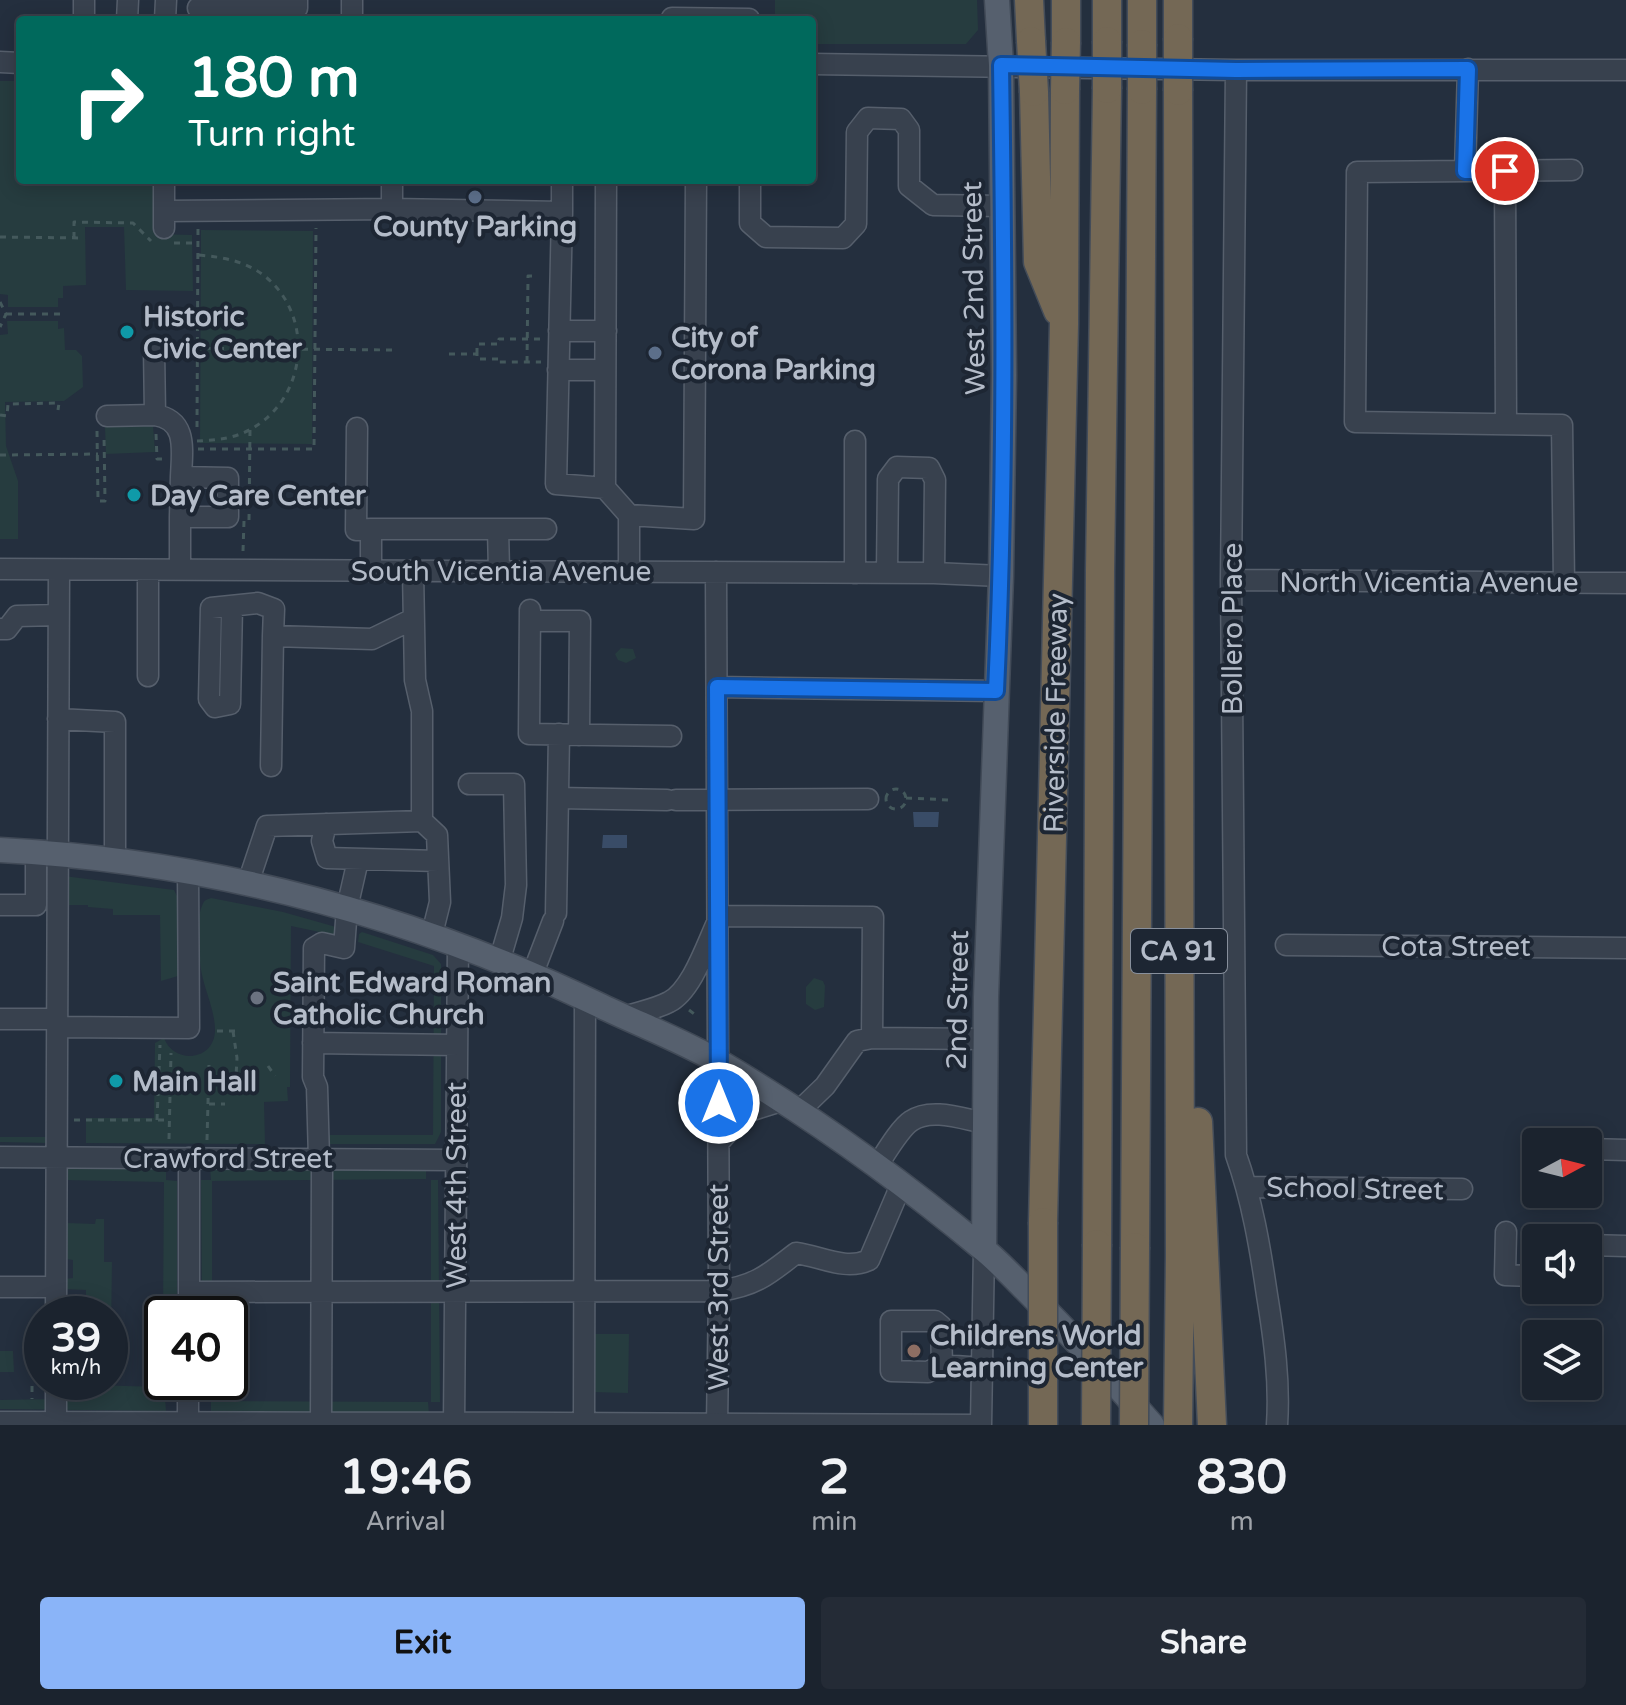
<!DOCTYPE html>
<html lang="en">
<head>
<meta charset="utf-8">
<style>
	body { margin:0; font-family:"Varela Round",sans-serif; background:#242b36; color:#f1f3f6; height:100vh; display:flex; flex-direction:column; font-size:30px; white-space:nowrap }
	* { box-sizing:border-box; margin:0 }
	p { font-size:26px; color:#a0a4aa }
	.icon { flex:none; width:44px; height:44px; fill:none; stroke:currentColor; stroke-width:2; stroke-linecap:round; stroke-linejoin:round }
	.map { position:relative; height:1425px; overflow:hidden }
	.side { display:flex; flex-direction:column; background:#1b232e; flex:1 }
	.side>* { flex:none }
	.top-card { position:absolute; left:16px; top:16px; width:800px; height:168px; border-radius:8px; box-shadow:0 4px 20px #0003,0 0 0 2px #39404a; background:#00695c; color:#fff; overflow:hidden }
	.needle { width:52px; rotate:83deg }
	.tools { position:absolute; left:1522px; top:1128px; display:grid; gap:16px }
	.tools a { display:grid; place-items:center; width:80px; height:80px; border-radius:8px; background:#1b232e; box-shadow:0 4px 20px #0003,0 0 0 2px #39404a; font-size:40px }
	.speed { position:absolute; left:24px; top:1296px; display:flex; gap:16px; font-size:40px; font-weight:700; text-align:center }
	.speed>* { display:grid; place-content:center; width:104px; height:104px; border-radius:50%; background:#1b232e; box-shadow:0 4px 20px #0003,0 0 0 2px #39404a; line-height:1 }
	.speed small { font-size:20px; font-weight:400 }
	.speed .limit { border:4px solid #111; border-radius:12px; background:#fff; color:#111 }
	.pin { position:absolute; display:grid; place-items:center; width:68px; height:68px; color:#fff; margin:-34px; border:4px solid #fff; border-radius:50%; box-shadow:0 2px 8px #0007 }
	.me { position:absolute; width:88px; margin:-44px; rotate:0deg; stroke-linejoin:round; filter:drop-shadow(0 0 6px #0008) }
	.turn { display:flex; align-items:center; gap:28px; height:168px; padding:0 40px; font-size:36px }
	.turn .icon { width:104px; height:104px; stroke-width:2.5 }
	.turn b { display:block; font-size:56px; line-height:68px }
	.eta { display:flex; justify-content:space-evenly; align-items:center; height:136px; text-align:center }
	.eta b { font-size:48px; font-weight:700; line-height:56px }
	.button { display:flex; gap:16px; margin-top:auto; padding:16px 40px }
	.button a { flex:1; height:92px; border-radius:8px; background:#8ab4f8; color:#111; font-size:32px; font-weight:700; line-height:92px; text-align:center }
	.button a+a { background:#242b36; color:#f1f3f6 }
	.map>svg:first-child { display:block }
	.green { fill:#263c3f }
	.water { fill:#394c67 }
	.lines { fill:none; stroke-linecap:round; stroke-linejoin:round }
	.minor-casing { stroke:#565f6c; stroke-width:23 }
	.major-casing { stroke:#414a57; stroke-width:27 }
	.highway-casing { stroke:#434c59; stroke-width:31 }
	.path { stroke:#44595c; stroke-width:3; stroke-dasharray:6 6; stroke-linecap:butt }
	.minor { stroke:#38414e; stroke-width:20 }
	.major { stroke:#56606e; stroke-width:24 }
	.highway { stroke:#746855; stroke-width:28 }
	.highway-bridge-casing { stroke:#434c59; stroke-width:31; stroke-linecap:butt }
	.highway-bridge { stroke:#746855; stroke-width:28 }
	.route-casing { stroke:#114b97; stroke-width:20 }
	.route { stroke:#1a73e8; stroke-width:14 }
	.service-dot { fill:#5c6f8a; stroke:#1d2633; stroke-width:3 }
	.culture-dot { fill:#0f9aa8; stroke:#1d2633; stroke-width:3 }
	.worship-dot { fill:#6b7280; stroke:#1d2633; stroke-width:3 }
	.education-dot { fill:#8d6e63; stroke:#1d2633; stroke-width:3 }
	.labels { text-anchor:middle; stroke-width:8; stroke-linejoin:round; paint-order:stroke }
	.shield { fill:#1d2633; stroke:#878f9c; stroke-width:2 }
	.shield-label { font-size:26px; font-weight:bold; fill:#b4bcc9 }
	.poi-label { font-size:28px; font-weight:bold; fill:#b4bcc9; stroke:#1d2633; text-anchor:start }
	.street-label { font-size:28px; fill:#b4bcc9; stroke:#1d2633 }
</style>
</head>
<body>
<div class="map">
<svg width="1626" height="1425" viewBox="0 0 1626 1425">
	<rect width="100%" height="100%" fill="#242f3e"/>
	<path class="green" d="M775,0H977L978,30L966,44H812V20H775Z
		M0,81H20V180H156L155,234L192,235L193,291L126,290L124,227H85L86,285L63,286V298H58V307H8V295L0,294Z
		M201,230L313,231L312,444L200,443Z
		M7,321H58V329L64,328L65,350H76L82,356L83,387L64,401L5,402L6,446L18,481V539H0V335L8,334Z
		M153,426L155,452L106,454L105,427Z
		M621,648L633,649L636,658L626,663L618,660L615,654Z
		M64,876L174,890L180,902L178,976L161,981L160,915H113V909L88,907V905H64Z
		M211,898L283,912L336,927L334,935L291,926L290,1087H287L288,1101L264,1102L265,1144L86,1143V1118H154L155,1043L164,1038C174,1065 215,1061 215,1030C215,1012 206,993 202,975C199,961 196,917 202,906C204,900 206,900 211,898Z
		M362,932L433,955L441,964V1132L435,1144H328L327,1135H433L434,966L358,942L359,934Z
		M814,978L823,981L825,986L824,1007L815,1010L806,1004V987Z
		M0,1137H49V1143L0,1142Z
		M63,1168H166V1180L177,1181V1314H163L164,1182L63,1180Z
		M210,1168H426V1179L212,1181V1314H202L201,1180H211Z
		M431,1180H438L440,1402H431Z
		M96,1219H104V1262H112L111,1335L110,1314H86V1290L64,1289V1279L73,1278V1260L67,1259V1223L95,1224Z
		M594,1334H629L628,1393L593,1392Z
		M0,1351H13L14,1372H0Z
		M162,1382H177V1398H165L166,1411L0,1409V1400L56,1399V1384L161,1387Z
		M202,1382H212V1401L428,1402L429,1414L211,1412V1402H203Z"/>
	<path class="water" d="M913,812H939L938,827H914Z
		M603,835H627V848H602Z"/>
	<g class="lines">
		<g class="minor-casing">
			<path id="minor" d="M84,0V20
				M352,0V20
				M245,7L297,8V0
				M198,8L245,7V0
				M672,18L749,19
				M127,20L128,0
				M165,20L166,0
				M0,62L20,63
				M812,64L1236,70H1626
				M1236,70L1231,580L1236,1155C1252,1200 1260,1247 1267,1295C1274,1338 1280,1381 1277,1425
				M1465,171L1468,69
				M1505,171L1506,424
				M392,180V209L562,212L556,484L605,488L629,515V572
				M750,180V223L766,237L843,238L856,224L857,132L868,118L901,119L909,130V186L933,205L1001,206
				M164,211L392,209
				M562,212V180
				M164,228V180
				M559,331H606
				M154,348L155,415C188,420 182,450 181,477L228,478V517H180V570
				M558,370H605
				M107,416L155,415
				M357,428L356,530L371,529
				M605,488L606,180
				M629,515L694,519L696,180
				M180,517L181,477
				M498,529L499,571
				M0,569L934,573L1001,576
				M371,571V529H546
				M413,571L415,680L422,711V821
				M716,572L719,1291L717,1425
				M855,573V441
				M887,573L888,479L897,467L929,468L935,480L934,573
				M1231,580L1626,583
				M1564,582L1562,425L1355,422L1357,172L1572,170
				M232,606L230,704L215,707L209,699L211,608L258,603L274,609L273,636L372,639L413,619
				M530,610L529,734L671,736
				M530,621H580L579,735
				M0,629H7L17,616L58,615
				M148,676V570
				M717,687L996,691
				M58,719L115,722V860
				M271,766L273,636
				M469,784H514L516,885L512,918L500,959
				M558,798L667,800
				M676,800L868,799
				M326,824L322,841L327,858L438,861
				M248,883L267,826L422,821L437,835L440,902L432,934
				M0,905H36V852
				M556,913L559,734
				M718,916L873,917L872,1038L857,1041L825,1086L798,1112
				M1286,945L1626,948
				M533,973L553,921
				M625,1017C639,1012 656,1009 669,1002C691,991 706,947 716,925
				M0,1019H57
				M57,1027L189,1028L188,872
				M872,1038L986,1039
				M313,1043L457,1045
				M719,1142L746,1112L781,1101
				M1588,1149L1626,1150
				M0,1157L456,1160
				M877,1166C885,1154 900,1128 911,1121C931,1107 963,1119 985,1123
				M1247,1187L1462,1189
				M1506,1232L1505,1275L1536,1276
				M1588,1245L1626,1246
				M0,1287H56
				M189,1292L719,1291C755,1286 768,1275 796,1253C820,1256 845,1271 869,1260L901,1185
				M56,1314L59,570
				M189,1314V1158
				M942,1365L928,1372L891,1371V1321H935L941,1326L942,1365L982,1368
				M0,1422C327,1424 654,1421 981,1425
				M584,1422L585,998
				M56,1425V1382
				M188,1425V1382
				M321,1425L322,1168L319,1159L317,1087L313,1077L314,948L322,943L344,948L347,908L358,860
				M454,1425L458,945
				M981,1425L984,1249"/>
		</g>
		<g class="major-casing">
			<path id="major" d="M0,850C209,861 412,915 601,1006C641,1025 683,1041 721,1063C813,1117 900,1180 982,1248C997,1260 1011,1275 1025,1289C1069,1333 1111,1378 1152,1425
				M984,1249L986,997L1001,576L1004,375L1001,65L997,0"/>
		</g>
		<g class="highway-casing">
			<path id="highway" d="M1029,0L1031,41
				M1107,0V41
				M1178,0V38
				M1066,42V0
				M1142,44V0
				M1034,92L1038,262L1058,311
				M1198,1122L1212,1425
				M1043,1222L1064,324L1065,90
				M1097,1244L1100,571L1107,89
				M1135,1247L1142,90
				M1043,1425V1375
				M1178,1425L1180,1256L1178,91"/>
		</g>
		<path class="path" d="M0,237L84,238
			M74,238V222L133,223L151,241
			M174,243H198
			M0,302L6,314L0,327
			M6,314H64
			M170,348L394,350
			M449,354H477V359H498L497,362H541
			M477,354V344H499V339H543
			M527,362L528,276H535
			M0,415L7,416L8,404L59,403L58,410
			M197,427L198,226
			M97,431L98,501H105L104,434
			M156,434L157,459H164
			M197,441C215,440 234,439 251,429C306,399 315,319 267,278C247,261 223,257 198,255
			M198,449H314L316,228
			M0,455L98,454
			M243,551L244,521H249L250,430
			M886 799a10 10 0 1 1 20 0a10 10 0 1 1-20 0Z
			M906,798L950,800
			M689,1010L698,1017
			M217,1031H237
			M233,1031L237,1058L236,1077
			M268,1066L275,1076
			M170,1081H208
			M209,1104H225
			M74,1120H169
			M157,1120L160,1045
			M169,1139L171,1053
			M207,1140L209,1065
			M32,1386V1399"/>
		<use href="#minor" class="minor"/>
		<use href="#major" class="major"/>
		<use href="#highway" class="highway"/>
		<g class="highway-bridge-casing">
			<path id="highway-bridge" d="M1178,38V91
				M1031,41L1034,92
				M1107,41V89
				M1065,90L1066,42
				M1142,90V44
				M1043,1375V1222
				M1096,1425L1097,1244
				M1134,1425L1135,1247"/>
		</g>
		<use href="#highway-bridge" class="highway-bridge"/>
	</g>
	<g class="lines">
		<g class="route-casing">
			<path id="route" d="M719,1103L717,687L996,691C1006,482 1004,274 1001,65L1236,70L1468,69L1465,171H1505"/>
		</g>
		<use href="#route" class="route"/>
	</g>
	<g class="service-dot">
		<circle cx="475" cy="197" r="8"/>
		<circle cx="655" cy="353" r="8"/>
	</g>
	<g class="culture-dot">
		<circle cx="127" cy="332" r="8"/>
		<circle cx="134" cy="495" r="8"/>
		<circle cx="116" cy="1081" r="8"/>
	</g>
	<circle class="worship-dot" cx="257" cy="998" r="8"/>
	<circle class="education-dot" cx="914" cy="1351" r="8"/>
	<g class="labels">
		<rect class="shield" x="1131" y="929" width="96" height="44" rx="6"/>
		<g class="shield-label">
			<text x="1179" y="960">CA 91</text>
		</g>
		<g class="poi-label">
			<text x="475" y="236" text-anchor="middle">County Parking</text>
			<text x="143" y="326">Historic<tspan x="143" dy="32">Civic Center</tspan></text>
			<text x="671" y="347">City of<tspan x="671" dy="32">Corona Parking</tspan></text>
			<text x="150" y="505">Day Care Center</text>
			<text x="273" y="992">Saint Edward Roman<tspan x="273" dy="32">Catholic Church</tspan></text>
			<text x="132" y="1091">Main Hall</text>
			<text x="930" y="1345">Childrens World<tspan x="930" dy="32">Learning Center</tspan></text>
		</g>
		<g class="street-label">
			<text transform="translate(973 288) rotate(-91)" y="10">West 2nd Street</text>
			<text x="501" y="581">South Vicentia Avenue</text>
			<text x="1429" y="592">North Vicentia Avenue</text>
			<text transform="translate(1232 629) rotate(-90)" y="10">Bollero Place</text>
			<text transform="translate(1055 713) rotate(-89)" y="10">Riverside Freeway</text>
			<text x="1456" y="956">Cota Street</text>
			<text transform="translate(957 1000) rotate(-89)" y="10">2nd Street</text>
			<text x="228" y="1168">Crawford Street</text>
			<text transform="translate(456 1185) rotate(-90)" y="10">West 4th Street</text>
			<text transform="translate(1355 1188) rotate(1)" y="10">School Street</text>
			<text transform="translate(718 1287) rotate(-90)" y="10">West 3rd Street</text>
		</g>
	</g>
</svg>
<div class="tools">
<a><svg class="needle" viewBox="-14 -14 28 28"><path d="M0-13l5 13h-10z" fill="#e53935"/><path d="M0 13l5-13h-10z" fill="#a0a4aa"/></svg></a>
<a><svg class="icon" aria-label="sound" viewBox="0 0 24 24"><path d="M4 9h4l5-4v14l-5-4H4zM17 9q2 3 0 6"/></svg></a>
<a><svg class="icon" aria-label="layers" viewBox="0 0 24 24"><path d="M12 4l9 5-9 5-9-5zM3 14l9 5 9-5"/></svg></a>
</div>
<div class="speed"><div>39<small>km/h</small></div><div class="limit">40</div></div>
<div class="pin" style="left:1505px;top:171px;background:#d93025"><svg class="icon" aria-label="arrive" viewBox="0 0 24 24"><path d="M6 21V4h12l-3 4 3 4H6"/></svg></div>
<svg class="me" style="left:719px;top:1103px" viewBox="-20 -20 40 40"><circle r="17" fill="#1a73e8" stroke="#fff" stroke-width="3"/><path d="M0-11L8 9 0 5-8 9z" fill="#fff"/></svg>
<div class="top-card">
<div class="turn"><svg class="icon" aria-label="right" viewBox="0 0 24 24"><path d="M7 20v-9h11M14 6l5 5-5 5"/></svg><div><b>180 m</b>Turn right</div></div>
</div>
</div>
<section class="side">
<div class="eta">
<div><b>19:46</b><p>Arrival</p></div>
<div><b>2</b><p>min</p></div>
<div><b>830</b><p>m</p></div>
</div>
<div class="button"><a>Exit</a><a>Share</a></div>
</section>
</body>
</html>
